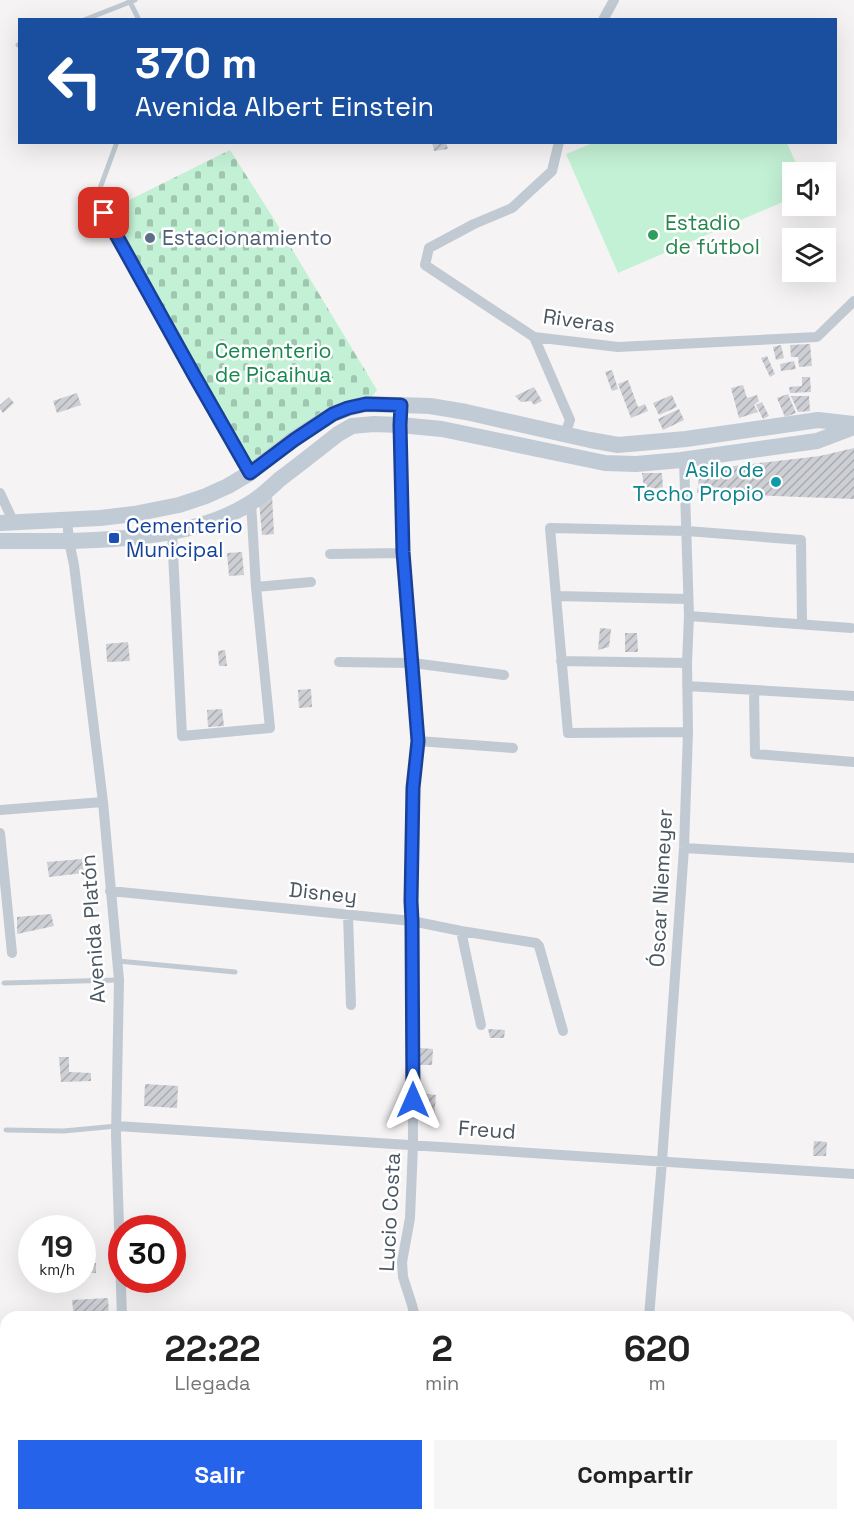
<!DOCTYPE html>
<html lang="es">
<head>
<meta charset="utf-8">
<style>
	body { margin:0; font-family:"Space Grotesk",sans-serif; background:#f6f6f6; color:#222; height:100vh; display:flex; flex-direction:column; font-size:22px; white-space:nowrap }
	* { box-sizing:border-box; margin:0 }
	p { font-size:20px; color:#767676 }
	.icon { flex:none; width:33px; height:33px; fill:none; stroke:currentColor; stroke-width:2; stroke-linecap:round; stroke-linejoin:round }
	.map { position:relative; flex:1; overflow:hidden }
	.side { position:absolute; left:0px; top:1311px; width:855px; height:210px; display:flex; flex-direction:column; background:#fff; border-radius:18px 18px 0 0; box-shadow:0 6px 24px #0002 }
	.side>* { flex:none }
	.banner { position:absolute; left:18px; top:18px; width:819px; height:126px; border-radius:0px; box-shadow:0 6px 24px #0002; background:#1a4fa0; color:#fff; overflow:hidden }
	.buttons { position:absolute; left:782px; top:162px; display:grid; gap:12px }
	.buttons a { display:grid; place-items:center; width:54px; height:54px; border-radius:0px; background:#fff; box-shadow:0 6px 24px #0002; font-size:30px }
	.speed { position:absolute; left:18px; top:1215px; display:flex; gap:12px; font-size:30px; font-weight:700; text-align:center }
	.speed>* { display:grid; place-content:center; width:78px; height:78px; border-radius:50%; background:#fff; box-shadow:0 6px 24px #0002; line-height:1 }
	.speed small { font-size:15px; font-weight:400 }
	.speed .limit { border:9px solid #d22; background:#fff; color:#111 }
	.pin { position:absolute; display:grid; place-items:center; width:51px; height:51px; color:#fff; margin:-26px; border-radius:12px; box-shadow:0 3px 9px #0006 }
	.me { position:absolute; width:66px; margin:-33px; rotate:0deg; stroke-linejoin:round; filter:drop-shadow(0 0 4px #0008) }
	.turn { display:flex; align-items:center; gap:21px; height:126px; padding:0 18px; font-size:27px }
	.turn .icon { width:78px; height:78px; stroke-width:2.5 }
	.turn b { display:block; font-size:42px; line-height:51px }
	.eta { display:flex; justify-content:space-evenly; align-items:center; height:102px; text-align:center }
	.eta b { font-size:36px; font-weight:700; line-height:42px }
	.cta { display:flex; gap:12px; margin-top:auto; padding:12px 18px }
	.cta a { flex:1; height:69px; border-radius:0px; background:#2563eb; color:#fff; font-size:24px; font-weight:700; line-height:69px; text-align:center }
	.cta a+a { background:#f6f6f6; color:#222 }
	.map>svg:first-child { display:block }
	.cemetery { fill:url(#cemetery-stones) }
	.garden { fill:#c3f1d5 }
	.building { fill:url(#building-hatch) }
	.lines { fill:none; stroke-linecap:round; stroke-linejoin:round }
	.lane { stroke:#c1cad2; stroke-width:5 }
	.street { stroke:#c1cad2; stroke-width:10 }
	.secondary { stroke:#c1cbd6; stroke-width:16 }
	.route-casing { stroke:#184099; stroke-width:15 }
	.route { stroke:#2563eb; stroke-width:10 }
	.leisure-dot { fill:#2e9e5b; stroke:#fff; stroke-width:2 }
	.service-dot { fill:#5c6f8a; stroke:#fff; stroke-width:2 }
	.culture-dot { fill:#0f9aa8; stroke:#fff; stroke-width:2 }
	.transit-dot { fill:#1a4fb4; stroke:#fff; stroke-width:2 }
	.labels { text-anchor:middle; stroke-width:5; stroke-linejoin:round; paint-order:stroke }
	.leisure-label { font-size:21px; fill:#27864d; stroke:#fff; text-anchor:start }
	.service-label { font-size:21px; fill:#4e5e75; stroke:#fff; text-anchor:start }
	.street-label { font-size:21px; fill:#4a5661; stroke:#fff }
	.park-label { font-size:21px; fill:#17864f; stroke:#fff }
	.culture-label { font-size:21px; fill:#0d838f; stroke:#fff; text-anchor:end }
	.transit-label { font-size:21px; fill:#164399; stroke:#fff; text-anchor:start }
</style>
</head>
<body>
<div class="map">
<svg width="854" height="1521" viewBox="0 0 854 1521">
	<defs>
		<pattern id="cemetery-stones" width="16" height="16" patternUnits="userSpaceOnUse" patternTransform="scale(1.5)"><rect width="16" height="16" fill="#c3f1d5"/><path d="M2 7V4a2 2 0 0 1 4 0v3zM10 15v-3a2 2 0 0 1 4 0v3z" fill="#a0c6b0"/></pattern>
		<pattern id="building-hatch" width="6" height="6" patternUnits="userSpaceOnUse" patternTransform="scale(1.5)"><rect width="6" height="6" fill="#cdcfd5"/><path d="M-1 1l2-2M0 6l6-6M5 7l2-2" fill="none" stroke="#a8abb0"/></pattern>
	</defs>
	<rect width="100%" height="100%" fill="#f5f3f3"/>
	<path class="cemetery" d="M230,150L272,216L377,390L366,404L349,408L250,473L103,213Z"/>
	<path class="garden" d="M593,143H787L800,172H792V198L618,273L566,154Z"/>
	<path class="building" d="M432,142H446L448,149L434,151Z
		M810,344L812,366L799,367L798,357H791L790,345Z
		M781,345L784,358L776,360L773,347Z
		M767,356L775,374L770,377L761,358Z
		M794,361L796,369L781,371L780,364Z
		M612,370L618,389L612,391L605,372Z
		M802,377H810L811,392L790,393L789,387L802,386Z
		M628,380L638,407L645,404L648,411L631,418L618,384Z
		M743,385L747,398L757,395L759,401L754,405L758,412L739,418L731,388Z
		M534,387L542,401L534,405L531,401L521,402L515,396Z
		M77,393L81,405L57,413L53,401Z
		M788,394L796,413L785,417L777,398Z
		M672,395L677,407L659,415L653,403Z
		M791,396H809L810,411L798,412Z
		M9,397L14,403L3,413L0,409V405Z
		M762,402L769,416L763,419L756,405Z
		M679,409L684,420L663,430L658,419Z
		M854,448V499L697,493L700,470L820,456Z
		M642,473H662L663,489L644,487Z
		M272,495L274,534L262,535L259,501Z
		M242,552L244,575L229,576L227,553Z
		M600,628L611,629L609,647L598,650Z
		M625,633H637L638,652H625Z
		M128,642L130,661L107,662L106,644Z
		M225,650L227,666H219L218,651Z
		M311,689L312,707L299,708L298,690Z
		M222,709L224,726L208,727L207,710Z
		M82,859L84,873L49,877L47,862Z
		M51,914L54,926L17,934V917Z
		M488,1029L505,1030L504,1038H490Z
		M420,1048L433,1049L432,1065H420Z
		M59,1057H69V1072L91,1073V1081L61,1082Z
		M145,1084L178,1086L177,1108L144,1106Z
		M419,1093L436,1095L434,1120L418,1119Z
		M814,1141L827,1142L826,1156H813Z
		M82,1263H96V1273H82Z
		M108,1298L109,1317H74L72,1300Z"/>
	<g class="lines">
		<path class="lane" d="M129,0L139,20
			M84,20L135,0
			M18,45L20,44
			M117,142L99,191L103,213L194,375L249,472
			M118,961L235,972
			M4,983L119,980
			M6,1130L64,1131L117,1126"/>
		<path class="street" d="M603,20L614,0
			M559,142L552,171L512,208L474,224L429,248L425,265L534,337L618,347L817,337L854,301
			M534,337L570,420L565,434
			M401,405L400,425L403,553L418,741L413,788L411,901L412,921L413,1145L410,1218L402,1262L403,1277L412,1305L415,1317
			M0,493L14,523
			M67,519L69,541L74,565L103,802L119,980L116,1135L122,1317
			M172,532L182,736L270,728L256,587L251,502
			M330,554L403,553
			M256,587L311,582
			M556,596L688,599
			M689,616L851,628
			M561,661L687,663
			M339,662L413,663L504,675
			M687,686L854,696
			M754,690L755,754L854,762
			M688,732L568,733L550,528L687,531L801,540L802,624
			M418,741L513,748
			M0,810L103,802
			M0,833L12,953
			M684,848L854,858
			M110,891L412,921L461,931L536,943L539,946L563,1031
			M348,915L351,1005
			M461,931L481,1025
			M117,1126L854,1174
			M649,1317L662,1161L684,848L688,732L687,663L689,616L684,460
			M0,1360L6,1359
			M849,1395H854
			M688,1515L690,1521"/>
		<path class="secondary" d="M0,523L100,518L134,514L179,505L206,496L228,486L250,473L294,439L333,414L349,408L366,404L430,406L466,412L590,440L618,445L686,439L818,420L854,424
			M0,541C75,541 188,545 252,502C262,496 271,487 280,479C300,464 319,449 338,434L352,426L374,424L400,425L442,429L605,463L636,464L681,460L817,441L854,427"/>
	</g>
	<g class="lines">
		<g class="route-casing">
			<path id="route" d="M104,213L194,375L250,473L294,440L333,414L348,408L366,404L401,405L400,425L403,552L418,741L413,788L411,901L412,921L413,1100"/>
		</g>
		<use href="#route" class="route"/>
	</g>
	<circle class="leisure-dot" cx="653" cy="235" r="6"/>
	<circle class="service-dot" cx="150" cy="238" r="6"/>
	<circle class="culture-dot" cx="776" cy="482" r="6"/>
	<rect class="transit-dot" x="108" y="532" width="12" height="12" rx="3"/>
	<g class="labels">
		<g class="leisure-label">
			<text x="665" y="230">Estadio<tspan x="665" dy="24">de fútbol</tspan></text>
		</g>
		<g class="service-label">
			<text x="162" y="245">Estacionamiento</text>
		</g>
		<g class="street-label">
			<text transform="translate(579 321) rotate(8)" y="7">Riveras</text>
			<text transform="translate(661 888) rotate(-87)" y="7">Óscar Niemeyer</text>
			<text transform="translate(323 893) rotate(6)" y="7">Disney</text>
			<text transform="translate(93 929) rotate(-94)" y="7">Avenida Platón</text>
			<text transform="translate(487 1130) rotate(4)" y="7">Freud</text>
			<text transform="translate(390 1212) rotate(-87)" y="7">Lucio Costa</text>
		</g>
		<g class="park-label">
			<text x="273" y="358">Cementerio<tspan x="273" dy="24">de Picaihua</tspan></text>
		</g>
		<g class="culture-label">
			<text x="764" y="477">Asilo de<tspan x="764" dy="24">Techo Propio</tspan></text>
		</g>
		<g class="transit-label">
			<text x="126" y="533">Cementerio<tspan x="126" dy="24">Municipal</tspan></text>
		</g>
	</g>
</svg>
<div class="buttons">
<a><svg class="icon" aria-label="sound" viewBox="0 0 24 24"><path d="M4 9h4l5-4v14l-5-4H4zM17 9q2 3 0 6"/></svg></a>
<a><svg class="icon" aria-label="layers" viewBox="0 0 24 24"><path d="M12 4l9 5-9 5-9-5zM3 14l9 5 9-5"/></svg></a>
</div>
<div class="speed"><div>19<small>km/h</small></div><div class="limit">30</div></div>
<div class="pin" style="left:104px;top:213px;background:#d93025"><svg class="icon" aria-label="arrive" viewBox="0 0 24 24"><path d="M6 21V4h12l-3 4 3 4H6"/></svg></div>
<svg class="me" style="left:413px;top:1100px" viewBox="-20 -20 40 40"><path d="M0-17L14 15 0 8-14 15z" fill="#2563eb" stroke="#fff" stroke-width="4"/></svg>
<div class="banner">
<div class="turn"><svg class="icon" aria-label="left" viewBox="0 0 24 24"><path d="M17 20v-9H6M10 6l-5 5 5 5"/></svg><div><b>370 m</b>Avenida Albert Einstein</div></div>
</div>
<section class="side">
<div class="eta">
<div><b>22:22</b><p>Llegada</p></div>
<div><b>2</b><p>min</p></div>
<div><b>620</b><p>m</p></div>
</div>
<div class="cta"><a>Salir</a><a>Compartir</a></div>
</section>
</div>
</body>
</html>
